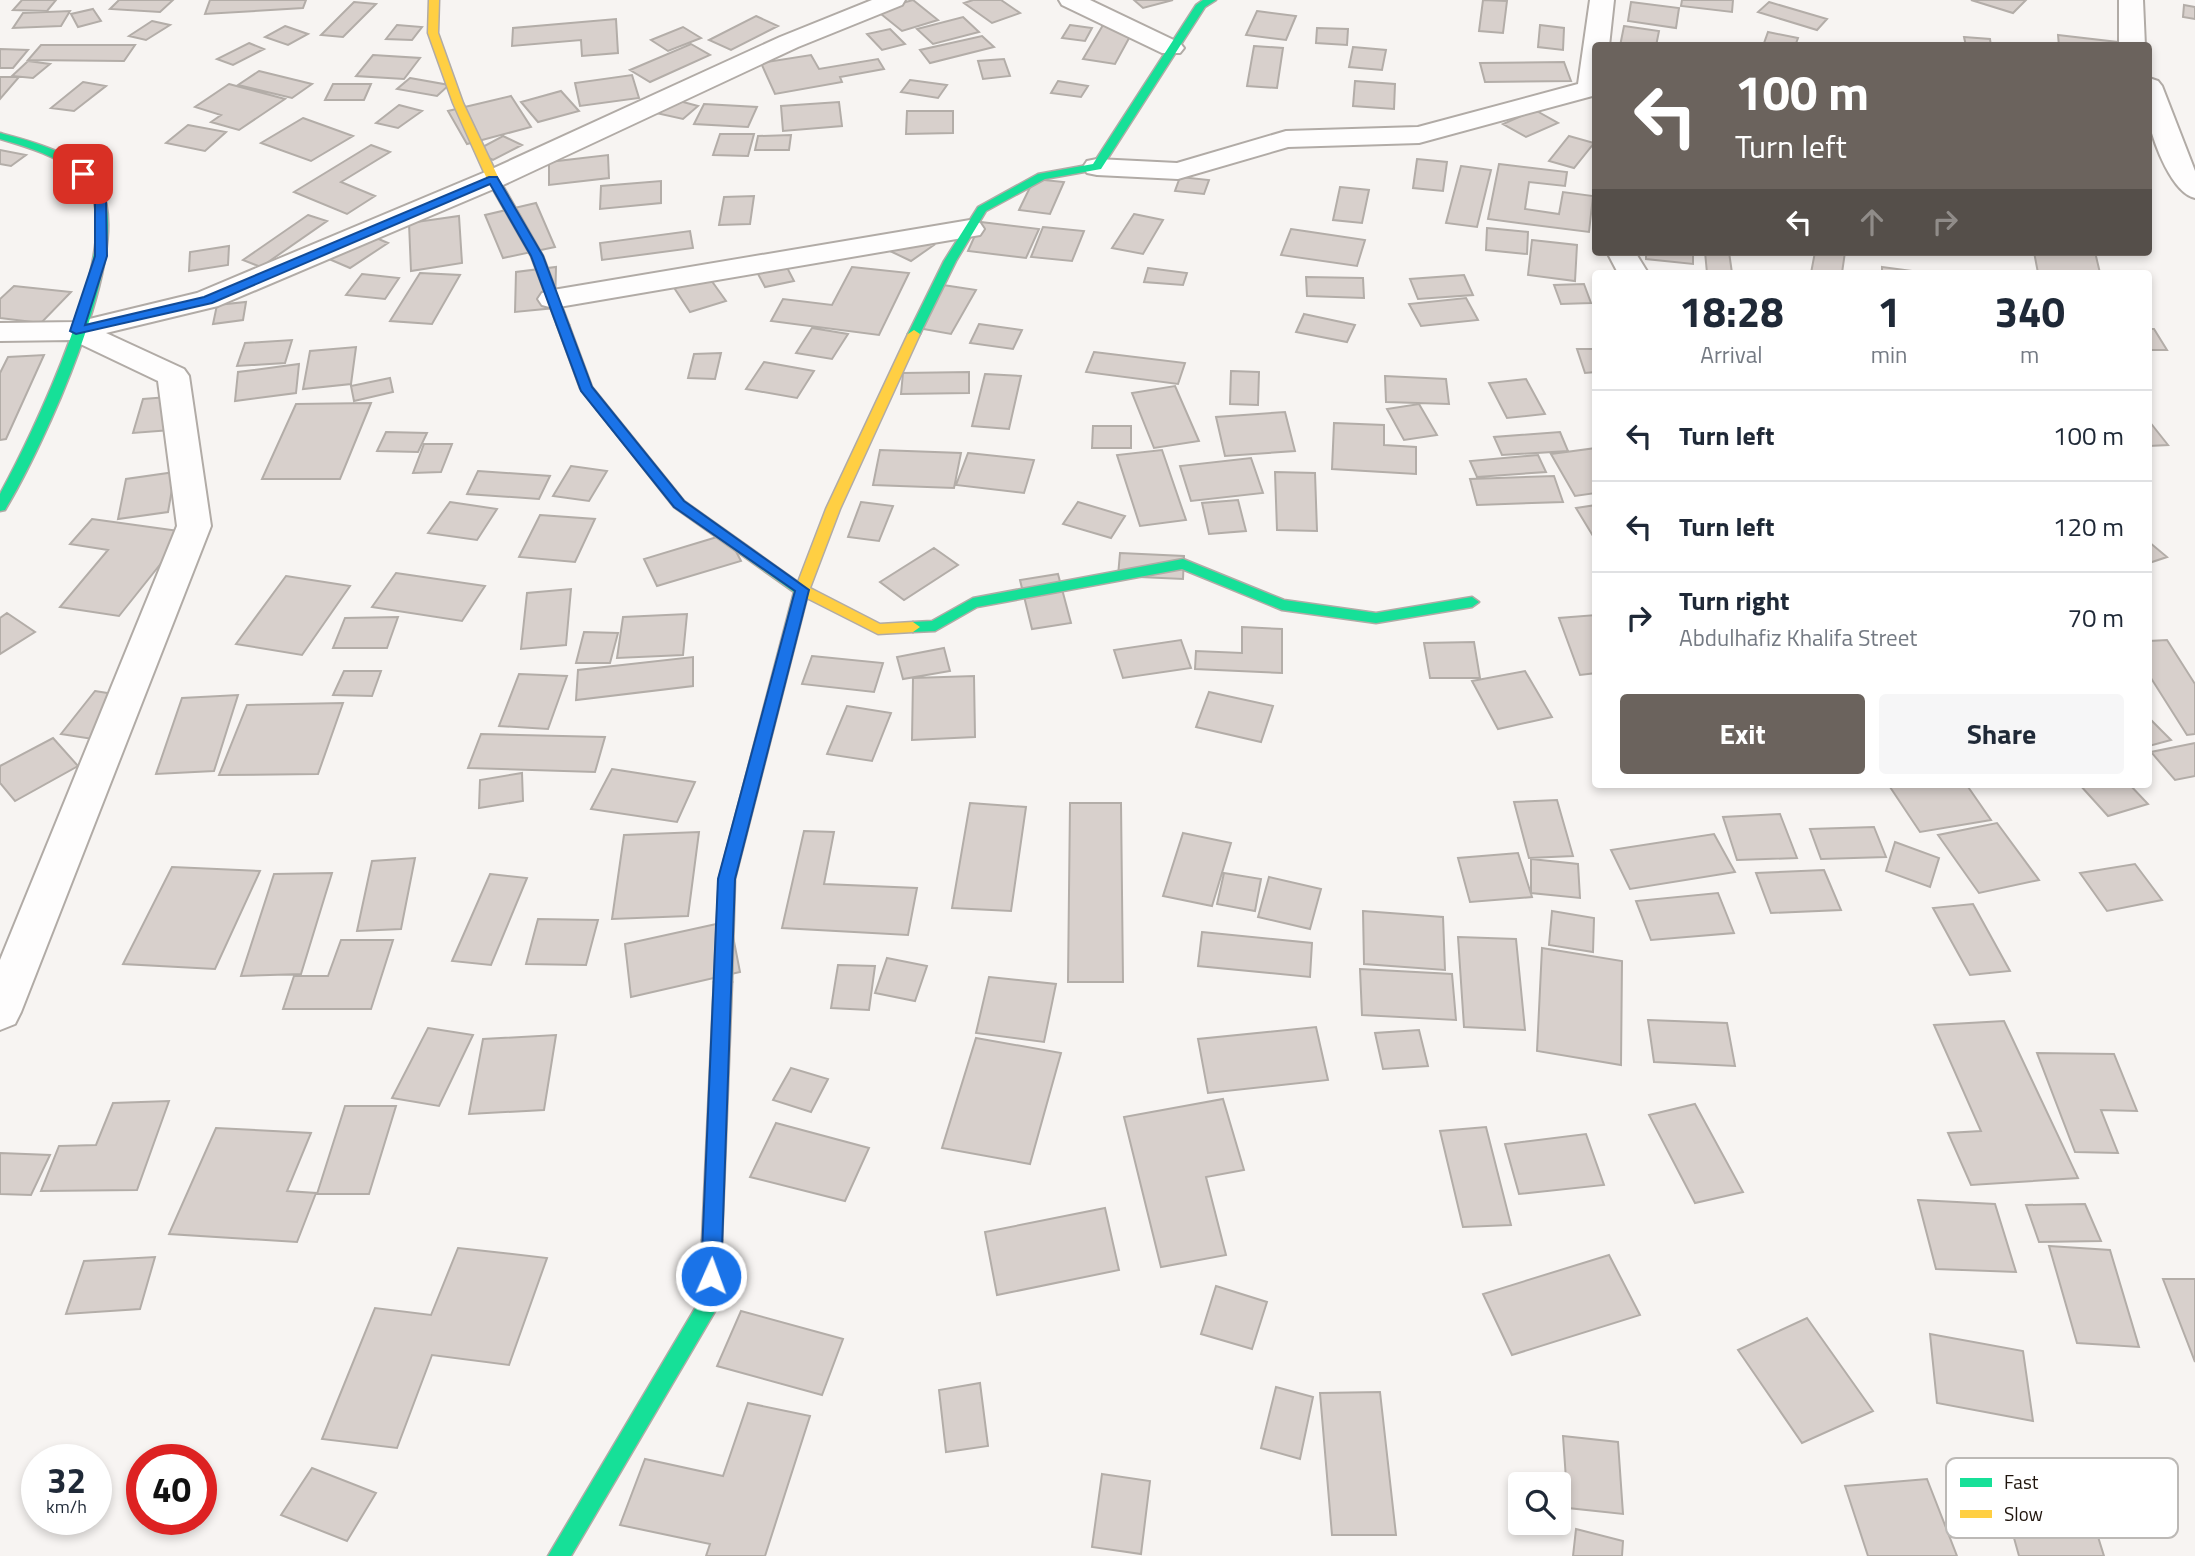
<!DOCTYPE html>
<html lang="en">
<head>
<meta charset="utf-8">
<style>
	body { margin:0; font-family:"Titillium Web",sans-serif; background:#f6f6f7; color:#1f2937; height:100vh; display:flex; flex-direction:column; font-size:26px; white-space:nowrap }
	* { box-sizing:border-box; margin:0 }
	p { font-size:23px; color:#747a83 }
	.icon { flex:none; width:38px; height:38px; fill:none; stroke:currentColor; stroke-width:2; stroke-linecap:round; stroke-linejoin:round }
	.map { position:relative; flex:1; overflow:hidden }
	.drawer { position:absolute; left:1592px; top:270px; width:560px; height:518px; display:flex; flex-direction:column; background:#fff; border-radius:7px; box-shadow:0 4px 10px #0003 }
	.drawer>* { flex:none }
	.top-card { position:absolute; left:1592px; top:42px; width:560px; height:214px; border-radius:7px; box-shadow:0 4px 10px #0003; background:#6b635d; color:#fff; overflow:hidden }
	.fabs { position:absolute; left:1508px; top:1472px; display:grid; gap:14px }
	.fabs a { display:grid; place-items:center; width:63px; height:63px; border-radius:7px; background:#fff; box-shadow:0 4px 10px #0003; font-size:35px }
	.speed { position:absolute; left:21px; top:1444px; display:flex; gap:14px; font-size:35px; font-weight:700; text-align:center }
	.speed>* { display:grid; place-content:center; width:91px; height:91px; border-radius:50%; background:#fff; box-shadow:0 4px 10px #0003; line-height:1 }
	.speed small { font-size:18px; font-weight:400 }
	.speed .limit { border:10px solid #d22; background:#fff; color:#111 }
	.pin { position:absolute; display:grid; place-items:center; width:60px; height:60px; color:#fff; margin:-30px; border-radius:14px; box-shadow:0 4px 10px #0006 }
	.me { position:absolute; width:77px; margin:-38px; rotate:2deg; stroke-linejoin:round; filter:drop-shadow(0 0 5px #0008) }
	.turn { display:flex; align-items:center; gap:24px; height:147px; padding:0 28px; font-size:32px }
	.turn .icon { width:91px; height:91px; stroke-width:2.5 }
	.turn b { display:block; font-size:49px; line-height:60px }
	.lanes { display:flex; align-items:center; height:66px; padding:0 28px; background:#0003; justify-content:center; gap:35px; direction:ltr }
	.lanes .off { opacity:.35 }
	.eta { display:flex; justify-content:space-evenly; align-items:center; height:119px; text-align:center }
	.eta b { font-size:42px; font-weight:700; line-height:49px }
	.action { display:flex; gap:14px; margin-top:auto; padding:14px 28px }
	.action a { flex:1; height:80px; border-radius:7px; background:#6b635d; color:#fff; font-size:28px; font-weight:700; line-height:80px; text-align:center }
	.action a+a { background:#f6f6f7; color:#1f2937 }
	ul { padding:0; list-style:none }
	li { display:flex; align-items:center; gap:21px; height:91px; padding:0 28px; border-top:2px solid #e0e1e3 }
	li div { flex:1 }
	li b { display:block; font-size:26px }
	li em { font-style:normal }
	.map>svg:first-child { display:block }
	.building { fill:#d8d0cc; stroke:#b3ada8; stroke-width:2 }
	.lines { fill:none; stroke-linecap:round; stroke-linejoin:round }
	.street-casing { stroke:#b1aba6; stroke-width:4 }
	.fast-casing { stroke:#b1aba6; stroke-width:3 }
	.slow-casing { stroke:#b1aba6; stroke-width:3 }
	.street { fill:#fefdfd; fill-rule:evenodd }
	.fast { fill:#16e098; fill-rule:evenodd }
	.slow { fill:#ffcf43; fill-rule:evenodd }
	.route { fill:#1a73e8; stroke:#114b97; stroke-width:2 }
	.key { fill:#fff; stroke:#bcb9b6; stroke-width:2 }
	.key-label { font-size:19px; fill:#20150d }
</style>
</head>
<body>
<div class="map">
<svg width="2195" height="1556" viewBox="0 0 2195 1556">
	<rect width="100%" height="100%" fill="#f7f4f2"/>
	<path class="building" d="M22,0H56L47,11L13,10Z
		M119,0H173L160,12L110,9Z
		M210,0H306L303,8L205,14Z
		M913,0L938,20L902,31L876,10Z
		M973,0H1001L1020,13L992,23L964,3Z
		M1134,0H1173L1143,8Z
		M1483,0L1507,1L1503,33L1479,31Z
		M1682,0H1733L1732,12L1681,6Z
		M1971,0H2026L2013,13Z
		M354,2L376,4L343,37L321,35Z
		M1631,2L1679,8L1676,28L1628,21Z
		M1769,2L1827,19L1817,30L1758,12Z
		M2184,5L2195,7V19L2183,17Z
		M93,9L101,21L78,27L71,14Z
		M70,11L61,26L13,28L23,13Z
		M1257,11L1296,16L1286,40L1246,35Z
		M756,16L778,26L731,50L709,40Z
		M963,17L979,32L933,44L917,29Z
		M616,19L618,53L582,56L581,40L512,46L513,28Z
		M152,21L170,25L146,40L129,36Z
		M397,25L422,27L412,40L386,39Z
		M1070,25L1092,28L1085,41L1062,38Z
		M1103,25L1134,29L1115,64L1083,59Z
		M1540,25L1564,28L1563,50L1538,47Z
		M285,26L308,34L288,45L265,37Z
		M1624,26L1659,31L1656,46H1620Z
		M683,27L701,38L668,51L651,40Z
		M1317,28L1348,29L1347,45L1316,43Z
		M890,29L905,44L882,50L867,34Z
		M1768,32L1798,38L1795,46H1763Z
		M2058,35L2126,43V46H2059Z
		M982,36L994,47L930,63L920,50Z
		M1964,37L1990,39L1991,46H1966Z
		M249,43L264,49L233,65L217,59Z
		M691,44L710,55L650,82L630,70Z
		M41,45H135L124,61L28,60Z
		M1254,46L1283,48L1277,88L1247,86Z
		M1353,47L1386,50L1382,70L1349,67Z
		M0,49L28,50L13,68H0Z
		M373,55L420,58L404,79L356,76Z
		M811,55L819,69L878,59L884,69L840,77L842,82L775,94L761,63Z
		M1004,59L1010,76L983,79L978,61Z
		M28,61L50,64L33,78L12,76Z
		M1564,62L1571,81L1485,82L1480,63Z
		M259,71L312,84L292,98L238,85Z
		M632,75L639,98L580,106L575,83Z
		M0,77H19L0,99Z
		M410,78L449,85L437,96L397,89Z
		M910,80L947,85L938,98L901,92Z
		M1058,81L1088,86L1081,97L1051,93Z
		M1355,81L1395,84L1394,109L1353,106Z
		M83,82L106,86L74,111L51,108Z
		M229,84L285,99L239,130L211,122L221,115L195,107Z
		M333,84H371L364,100H325Z
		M561,91L579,111L538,122L521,102Z
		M511,96L531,127L467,144L448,111Z
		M672,99L698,106L683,119L656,113Z
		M839,102L842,126L783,131L781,106Z
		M704,104L757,107L748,127L694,124Z
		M399,105L422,111L398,128L376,123Z
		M1535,110L1558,123L1526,137L1503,124Z
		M907,111H953V133L906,134Z
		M303,118L353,136L311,161L261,143Z
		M188,125L226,132L205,151L166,143Z
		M720,134H754L748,156L713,155Z
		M791,135L789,150H755L758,136Z
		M503,136L522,145L493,160L475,151Z
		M1569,136L1594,143L1574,168L1549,161Z
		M371,145L390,152L341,182L375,196L347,214L294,192Z
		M0,150L26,155L11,166L0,164Z
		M608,155L609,178L549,185V162Z
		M1417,159L1447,162L1443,191L1413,188Z
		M1499,164L1567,172L1565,186L1529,182L1525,209L1559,214L1563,192L1593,196L1589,232L1488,219Z
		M1461,166L1491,170L1477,227L1446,223Z
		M1180,177L1209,180L1204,194L1175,191Z
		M1034,179L1064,182L1050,214L1019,210Z
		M661,181V203L600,209L601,186Z
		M1340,187L1369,190L1362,223L1333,220Z
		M754,196L750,224L719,225L724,197Z
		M536,203L555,247L503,258L485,215Z
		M1134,214L1163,220L1143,254L1112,248Z
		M308,215L327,221L261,267L243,260Z
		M459,216L462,263L411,271L409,223Z
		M981,222L1039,229L1026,258L968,251Z
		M1043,227L1084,231L1072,261L1031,257Z
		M1487,228L1528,232L1527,254L1486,250Z
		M1291,229L1365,240L1357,266L1281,255Z
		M690,231L693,248L602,260L600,243Z
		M367,234L388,243L350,268L329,259Z
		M913,235L934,245L911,261L890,251Z
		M1532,240L1577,245L1575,281L1528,275Z
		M229,246L228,265L189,271L190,252Z
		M779,252L794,281L765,287L750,259Z
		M1646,252H1693V264L1646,259Z
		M1705,252H1729L1732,273H1707Z
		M1815,252H1845L1842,273H1811Z
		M2034,252H2095L2100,273H2038Z
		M556,267L555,308L515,312L516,272Z
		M852,267L909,273L879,335L771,321L783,299L832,305Z
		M1882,267L1927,273H1882Z
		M1148,268L1187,273L1183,285L1144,282Z
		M420,273L460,275L432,324L390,321Z
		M706,273L726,301L690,312L671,283Z
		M362,274L399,278L385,299L346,295Z
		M1464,275L1473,295L1418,299L1410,279Z
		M1306,277L1363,278L1364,298L1307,296Z
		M1584,284L1591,303L1561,304L1554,285Z
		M943,285L976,290L951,334L918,328Z
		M14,286L71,292L41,323L0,318V299Z
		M1466,298L1478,320L1421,326L1409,304Z
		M246,302L243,320L213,324L217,305Z
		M1304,314L1355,325L1347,342L1296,332Z
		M979,324L1022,330L1013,349L970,343Z
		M812,328L848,334L832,359L796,353Z
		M2149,329H2154L2167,350H2149Z
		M292,340L285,363L237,366L245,343Z
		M356,347L351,384L303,389L310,351Z
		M1577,349H1596V372L1585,373Z
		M1094,352L1185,363L1178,384L1086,372Z
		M721,353L715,379L688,378L694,354Z
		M44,355L6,439L0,440V373L8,357Z
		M764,362L814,371L797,398L746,389Z
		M299,364L296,393L235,401L238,372Z
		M1231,371L1259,372L1258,405L1230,404Z
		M969,372V393L901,394L903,373Z
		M985,374L1021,376L1009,429L972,426Z
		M1385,376L1446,379L1449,404L1386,402Z
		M390,378L393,392L354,401L351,386Z
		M1526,379L1545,414L1507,418L1489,383Z
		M1175,386L1199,441L1154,448L1132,393Z
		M181,396L171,430L133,433L143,399Z
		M371,403L340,479H262L296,404Z
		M1419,404L1437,435L1404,440L1387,409Z
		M1285,412L1295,451L1225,456L1216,417Z
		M2149,421L2168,445L2149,446Z
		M1334,423L1384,425V445L1416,447V474L1332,469Z
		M1093,426H1131V448H1092Z
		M386,432L427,433L418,452L377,451Z
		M1560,432L1568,451L1502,455L1494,437Z
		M424,444H452L441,472L413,473Z
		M1596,448V493L1575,496L1551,454Z
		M880,450L961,453L954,488L873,485Z
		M1162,450L1186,520L1140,526L1117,455Z
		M968,453L1034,460L1024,493L956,485Z
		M1538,455L1546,472L1477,477L1470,461Z
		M1251,458L1263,493L1191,501L1180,466Z
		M571,466L607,471L589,501L553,496Z
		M478,471L550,476L539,499L467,494Z
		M175,472L168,512L118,519L126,479Z
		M1275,472L1315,473L1317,531L1277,530Z
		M1554,476L1563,502L1477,505L1470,479Z
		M1238,500L1246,531L1209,534L1202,503Z
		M450,502L497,509L477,540L428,533Z
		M861,502L893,506L879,541L848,537Z
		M1078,502L1125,516L1111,538L1063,524Z
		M1596,505V541L1576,508Z
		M540,515L595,519L575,562L519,557Z
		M92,519L186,532L119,616L60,607L108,550L70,544Z
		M727,534L741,561L657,586L644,559Z
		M2149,542L2167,557L2149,563Z
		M934,548L958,565L904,600L880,582Z
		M1120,553L1184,556L1183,579L1118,576Z
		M396,573L485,586L462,621L372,607Z
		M1058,574L1071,623L1032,629L1020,580Z
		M286,576L350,586L302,655L236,644Z
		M571,589L566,645L521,649L527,593Z
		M7,613L35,632L0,654V618Z
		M687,614L683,655L617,658L623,617Z
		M1596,615V673L1580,675L1559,618Z
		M398,617L387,648H333L345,618Z
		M1242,627L1282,629V673L1195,669L1196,651L1242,653Z
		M584,632L618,633L610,663H576Z
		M1181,640L1191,668L1123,678L1114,650Z
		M2167,640L2195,684V734L2187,735L2149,675V641Z
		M1474,642L1480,678H1430L1424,643Z
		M944,648L950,671L903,679L897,657Z
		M812,656L883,663L874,692L802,684Z
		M693,657V686L576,700L578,670Z
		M344,671H381L372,696L333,695Z
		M1525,671L1552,717L1498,729L1472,681Z
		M519,674L567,676L548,729L499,726Z
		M974,676L975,737L912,740L913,678Z
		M95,691L132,697L99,740L61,734Z
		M1209,692L1273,706L1261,742L1196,727Z
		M238,695L214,771L156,774L182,698Z
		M343,703L318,774L219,775L247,705Z
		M847,706L891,713L872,761L827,754Z
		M2149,718L2171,740L2149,746Z
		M481,734L605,737L595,772L468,768Z
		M53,738L78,766L15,801L0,783V766Z
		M2195,743V776L2175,780L2151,752Z
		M612,769L695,782L677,822L591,809Z
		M522,773L523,801L479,808L480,780Z
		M1888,784H1966L1991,820L1920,832Z
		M2079,784H2129L2148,804L2108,816Z
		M1557,800L1573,856L1529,858L1514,802Z
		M970,803L1026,807L1011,911L952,908Z
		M1070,803H1121L1123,982H1068Z
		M1780,814L1797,858L1737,860L1723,817Z
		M1997,823L2039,880L1979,893L1938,835Z
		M1874,827L1886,857L1821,859L1810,829Z
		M804,831L834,832L824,884L917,888L908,935L782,928Z
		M699,832L688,916L612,919L624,835Z
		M1183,833L1231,843L1212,906L1163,896Z
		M1714,834L1735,872L1630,889L1611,850Z
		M1895,842L1939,858L1930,887L1886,871Z
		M1518,853L1532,897L1470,902L1458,858Z
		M415,858L401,929L357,931L372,861Z
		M1531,859L1578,864L1580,898L1531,893Z
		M2135,864L2162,900L2107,911L2080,873Z
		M172,867L260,871L215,969L123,964Z
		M1824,870L1841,910L1771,913L1756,873Z
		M332,873L301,974L241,976L274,874Z
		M1224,873L1261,879L1255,911L1217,904Z
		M490,874L527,878L491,965L452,961Z
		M1269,877L1321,889L1310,929L1258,917Z
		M1718,893L1734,933L1651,940L1636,901Z
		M1973,904L2010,971L1970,975L1933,908Z
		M1363,911L1443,917L1445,970L1364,964Z
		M1552,911L1594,918L1593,952L1549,945Z
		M538,919L598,920L586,965L526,964Z
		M730,921L740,972L631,997L625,944Z
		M1202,932L1312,943L1310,977L1198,966Z
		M1458,937L1516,939L1525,1030L1464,1027Z
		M341,940H393L371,1009H283L294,976H328Z
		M1542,948L1622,961L1621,1065L1537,1051Z
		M887,958L927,966L915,1001L875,993Z
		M838,965L875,966L869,1010L831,1008Z
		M1360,969L1452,974L1456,1020L1362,1015Z
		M989,977L1056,984L1044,1042L976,1033Z
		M1648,1020L1727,1023L1735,1066L1654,1062Z
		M2004,1021L2078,1178L1971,1185L1948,1133L1981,1131L1934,1025Z
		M1316,1027L1328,1080L1208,1093L1198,1039Z
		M428,1028L473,1035L439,1106L392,1098Z
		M1419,1030L1428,1066L1383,1069L1375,1033Z
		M556,1035L544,1110L469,1114L483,1039Z
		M976,1038L1061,1053L1030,1164L942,1148Z
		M2037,1053L2114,1054L2137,1111L2101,1110L2118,1153L2075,1152Z
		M791,1068L828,1079L811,1112L773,1100Z
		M1223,1099L1244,1170L1206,1177L1226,1255L1161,1267L1124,1117Z
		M169,1101L137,1190L41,1191L59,1146L96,1145L113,1103Z
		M1695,1104L1743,1192L1695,1203L1649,1115Z
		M345,1106H396L369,1194H317Z
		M776,1123L869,1148L845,1201L750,1177Z
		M1486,1127L1511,1225L1463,1227L1440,1131Z
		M216,1128L311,1133L287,1191L316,1193L297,1242L169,1234Z
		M1586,1134L1604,1185L1519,1194L1505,1144Z
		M0,1153L50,1155L31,1195L0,1194Z
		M1918,1200L1995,1204L2016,1272L1936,1269Z
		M2085,1204L2101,1241L2039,1242L2026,1205Z
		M1105,1208L1119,1270L997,1295L985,1232Z
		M2049,1246L2110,1250L2139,1347L2077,1343Z
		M458,1248L547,1258L509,1365L432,1355L397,1448L322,1439L375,1308L431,1315Z
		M1609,1255L1640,1315L1512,1355L1483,1294Z
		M155,1257L140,1309L66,1314L84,1261Z
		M2163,1279H2195V1362Z
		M1216,1286L1267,1302L1252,1349L1201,1334Z
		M741,1311L843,1339L822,1395L717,1366Z
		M1807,1318L1873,1411L1802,1443L1738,1350Z
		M1930,1334L2023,1351L2033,1421L1937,1403Z
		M980,1383L988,1446L946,1452L939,1390Z
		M1276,1387L1313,1397L1300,1459L1261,1448Z
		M1380,1392L1396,1535H1332L1320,1393Z
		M748,1403L810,1416L765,1556H706L710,1544L620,1525L645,1459L723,1476Z
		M1563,1436L1618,1442L1623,1514L1568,1508Z
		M312,1468L376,1493L347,1541L281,1515Z
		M1102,1474L1150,1481L1141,1554L1092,1547Z
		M1927,1479L1957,1556H1868L1845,1486Z
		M2009,1520L2094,1524L2104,1556H2019Z
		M1576,1529L1623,1541L1622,1556H1573Z"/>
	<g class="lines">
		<g class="street-casing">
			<path id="street" d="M872,0H905L902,5L798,47L503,185L218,306L106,333L184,369L189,376L211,526L21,1012L15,1024L0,1030V960L177,526L158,381L72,340L0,341V323L77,322L197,293L483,173L780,37Z
				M1059,0H1090L1180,43L1184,48L1180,53H1162L1062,5Z
				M1590,0H1614L1609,46H1596V95L1419,143L1288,147L1178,179L1097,175L1087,173L1083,167L1087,161L1097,159L1177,163L1286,131L1418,127L1578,84Z
				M2119,0H2143L2145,46H2119Z
				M2149,78L2158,81L2162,86L2195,171V198C2172,193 2154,144 2149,122C2146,109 2149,92 2149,78Z
				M970,220L980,223L984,229L980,235L553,308L542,305L538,299L542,293L553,290Z
				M1607,252H1635L1648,273H1618Z"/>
		</g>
		<g class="fast-casing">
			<path id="fast" d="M1203,0H1216L1205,7L1101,169L1045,179L986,211L956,261L920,334L918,337H910L908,334L944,261L978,207L1038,174L1093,164L1196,5Z
				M0,133C34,142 83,154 101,188C134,253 41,451 5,510L0,511V494C31,438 125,244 88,187C71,159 30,148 0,139Z
				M563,321L569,325L592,387L684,501L809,590L735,879L732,982L729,987L723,989L717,987L714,982L719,879L794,592L674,507L580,388L557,325Z
				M1183,559L1284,600L1376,613L1472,597L1479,602L1472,607L1376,623L1282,610L1182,569L977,607L935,631L913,632L906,627L913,622L932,621L973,598Z
				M712,1231L719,1234L722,1240L720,1302L717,1308L571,1556H548L700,1300L702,1240L705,1234Z"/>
		</g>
		<g class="slow-casing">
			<path id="slow" d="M429,0H439L438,33L463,103L499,179L543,256L569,325L567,328H559L557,325L531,256L487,179L453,103L428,33Z
				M914,330L920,334L840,509L810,588L880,624L913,622L920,627L913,632L878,634L797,593L795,590L826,509L908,334Z
				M723,975L729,977L732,982L722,1240L719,1246L712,1249L705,1246L702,1240L714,982L717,977Z"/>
		</g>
		<use href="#street" class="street"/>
		<use href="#fast" class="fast"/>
		<use href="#slow" class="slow"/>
	</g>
	<path class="route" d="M79,172H87L106,199L107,256L85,325L204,297L489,177H497L543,256L592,387L684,501L809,590L735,879L721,1276L718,1282L711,1285L704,1282L701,1276L718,879L795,591L674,507L581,391L531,256L490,184L212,303L76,334L70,331L95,256V199L78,174Z"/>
	<rect x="1946" y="1458" width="232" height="80" rx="10" class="key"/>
	<rect x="1960" y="1478" width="32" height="9" fill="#16e098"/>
	<rect x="1960" y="1510" width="32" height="8" fill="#ffcf43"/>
	<g class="key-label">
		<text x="2004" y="1489">Fast</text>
		<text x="2004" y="1521">Slow</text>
	</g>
</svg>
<div class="fabs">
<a><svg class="icon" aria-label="search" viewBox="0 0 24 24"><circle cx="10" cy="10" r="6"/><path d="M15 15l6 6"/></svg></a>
</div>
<div class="speed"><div>32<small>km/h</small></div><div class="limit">40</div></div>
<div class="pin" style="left:83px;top:174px;background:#d93025"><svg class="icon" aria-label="arrive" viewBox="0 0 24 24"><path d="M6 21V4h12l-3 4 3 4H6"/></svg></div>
<svg class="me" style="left:711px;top:1276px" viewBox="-20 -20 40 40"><circle r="17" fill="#1a73e8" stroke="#fff" stroke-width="3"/><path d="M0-11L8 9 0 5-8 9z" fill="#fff"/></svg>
<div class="top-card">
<div class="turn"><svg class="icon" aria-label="left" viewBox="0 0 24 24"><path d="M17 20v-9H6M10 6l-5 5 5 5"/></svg><div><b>100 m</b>Turn left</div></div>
<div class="lanes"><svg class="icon" aria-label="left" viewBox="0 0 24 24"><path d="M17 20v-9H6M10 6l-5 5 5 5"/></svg><svg class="icon off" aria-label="ahead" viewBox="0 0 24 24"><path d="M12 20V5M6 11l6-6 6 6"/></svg><svg class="icon off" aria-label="right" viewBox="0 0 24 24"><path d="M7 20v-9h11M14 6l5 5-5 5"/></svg></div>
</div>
<section class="drawer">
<div class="eta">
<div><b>18:28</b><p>Arrival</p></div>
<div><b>1</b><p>min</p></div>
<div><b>340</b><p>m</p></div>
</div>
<ul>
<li><svg class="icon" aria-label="left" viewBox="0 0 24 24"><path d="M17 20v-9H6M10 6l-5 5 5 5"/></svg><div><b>Turn left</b></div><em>100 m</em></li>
<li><svg class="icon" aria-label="left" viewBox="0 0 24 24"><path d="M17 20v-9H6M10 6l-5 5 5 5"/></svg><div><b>Turn left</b></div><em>120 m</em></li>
<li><svg class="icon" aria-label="right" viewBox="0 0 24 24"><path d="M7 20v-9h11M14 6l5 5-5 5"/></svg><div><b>Turn right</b><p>Abdulhafiz Khalifa Street</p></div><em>70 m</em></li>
</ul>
<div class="action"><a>Exit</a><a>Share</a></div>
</section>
</div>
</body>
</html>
